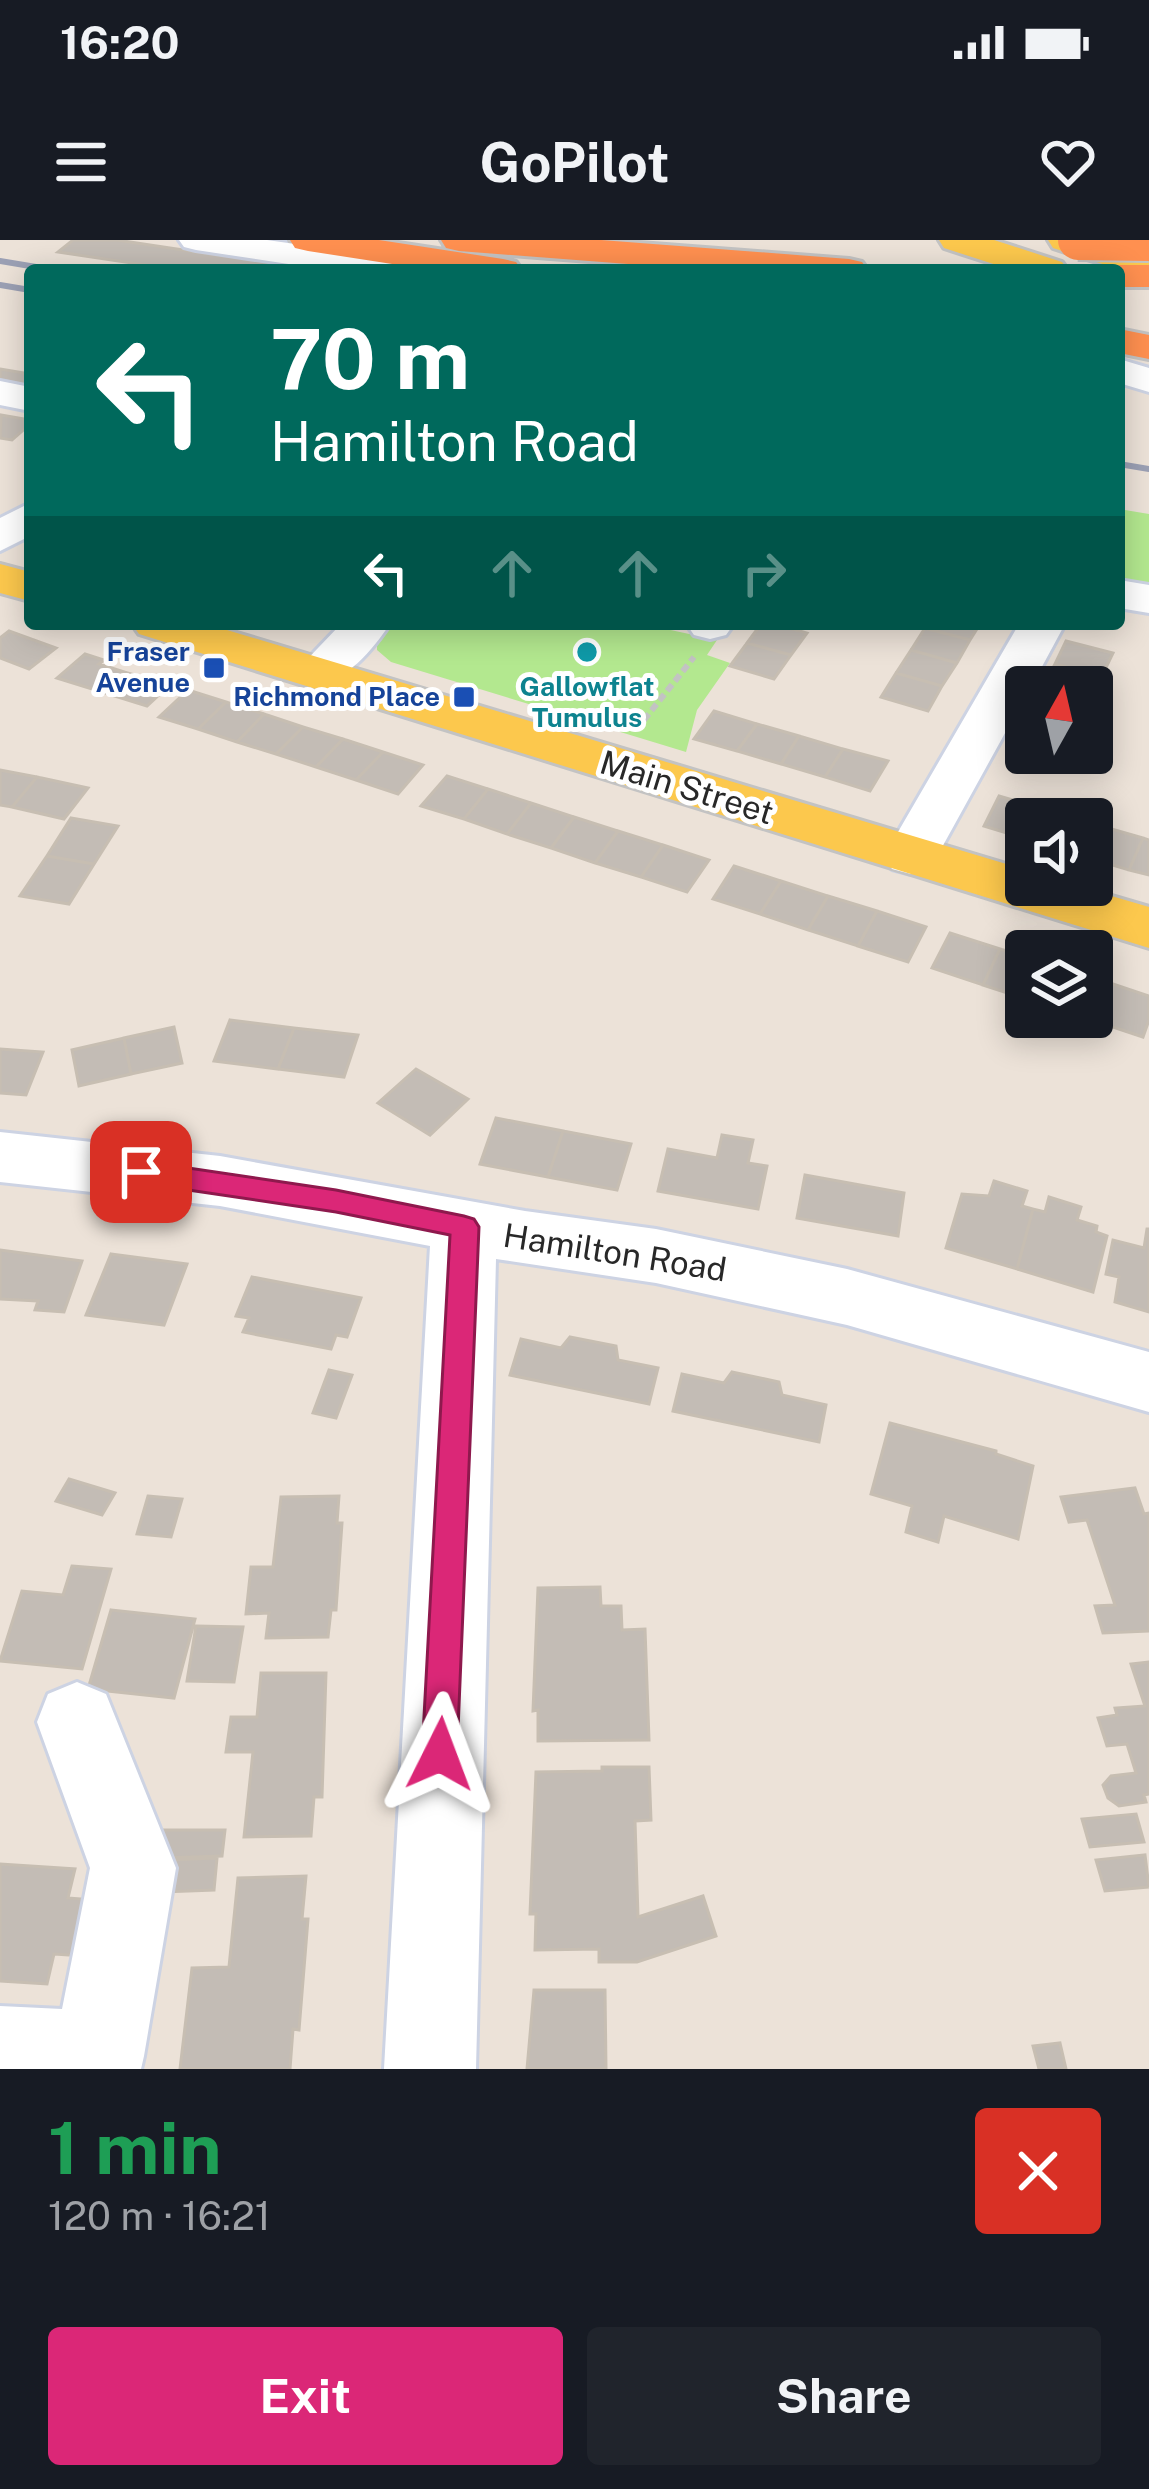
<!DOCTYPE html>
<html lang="en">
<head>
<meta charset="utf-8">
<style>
	body { margin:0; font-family:"Public Sans",sans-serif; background:#20242c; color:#f1f3f6; height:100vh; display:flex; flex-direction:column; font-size:45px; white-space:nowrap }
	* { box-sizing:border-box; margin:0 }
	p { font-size:39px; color:#9ea1a6 }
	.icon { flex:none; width:66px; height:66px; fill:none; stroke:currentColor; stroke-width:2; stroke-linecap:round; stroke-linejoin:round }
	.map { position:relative; height:1829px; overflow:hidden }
	.drawer { display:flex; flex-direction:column; background:#171b24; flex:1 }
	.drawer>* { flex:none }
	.guide { position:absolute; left:24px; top:24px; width:1101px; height:366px; border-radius:12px; box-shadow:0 6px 30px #0003; background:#00695c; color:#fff; overflow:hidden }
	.needle { width:78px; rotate:8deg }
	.buttons { position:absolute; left:1005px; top:426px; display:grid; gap:24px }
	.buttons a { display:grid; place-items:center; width:108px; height:108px; border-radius:12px; background:#171b24; box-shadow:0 6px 30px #0003; font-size:60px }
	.pin { position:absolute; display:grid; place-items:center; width:102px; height:102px; color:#fff; margin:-51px; border-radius:24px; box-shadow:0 6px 18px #0006 }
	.me { position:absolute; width:132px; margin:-66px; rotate:3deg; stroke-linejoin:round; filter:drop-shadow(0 0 9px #0008) }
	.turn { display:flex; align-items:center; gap:42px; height:252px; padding:0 48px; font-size:54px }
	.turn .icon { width:156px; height:156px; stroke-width:2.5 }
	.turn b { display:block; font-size:84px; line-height:102px }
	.lanes { display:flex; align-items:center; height:114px; padding:0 48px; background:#0003; justify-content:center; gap:60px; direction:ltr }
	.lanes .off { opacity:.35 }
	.round { display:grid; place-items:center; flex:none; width:126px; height:126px; border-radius:12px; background:#20242c }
	.summary { display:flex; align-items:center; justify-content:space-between; height:204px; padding:0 48px }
	h1 { font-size:72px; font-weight:700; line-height:90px; color:#1e9e55 }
	.primary-button { display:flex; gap:24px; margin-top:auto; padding:24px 48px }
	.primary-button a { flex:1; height:138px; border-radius:12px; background:#db2777; color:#fff; font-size:48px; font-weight:700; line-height:138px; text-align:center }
	.primary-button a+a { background:#20242c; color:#f1f3f6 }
	.status { display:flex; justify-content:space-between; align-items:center; height:84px; padding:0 60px; background:#171b24; direction:ltr }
	.status svg { height:33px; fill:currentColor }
	header { display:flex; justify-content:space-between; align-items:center; height:156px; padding:0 48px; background:#171b24; font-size:54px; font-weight:700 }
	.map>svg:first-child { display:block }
	.green { fill:#b3e88f }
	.building { fill:#c3bcb5; stroke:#c7beb2; stroke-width:3 }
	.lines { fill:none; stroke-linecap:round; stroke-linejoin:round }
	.minor-casing { stroke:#cdd3e3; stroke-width:6 }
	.major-casing { stroke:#c3c3c3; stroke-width:6 }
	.highway-casing { stroke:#c3c3c3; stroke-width:6 }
	.path { stroke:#c3c3c3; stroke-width:6; stroke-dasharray:8 4.5; stroke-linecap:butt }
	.minor { fill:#fff; fill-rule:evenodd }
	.major { fill:#fcc84d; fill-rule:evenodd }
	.highway { fill:#ff9050; fill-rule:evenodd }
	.rail { stroke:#9ba0b4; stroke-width:6 }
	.highway-bridge-casing { stroke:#c3c3c3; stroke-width:44; stroke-linecap:butt }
	.highway-bridge { stroke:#ff9050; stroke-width:40 }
	.route { fill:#db2777; stroke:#8e194d; stroke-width:3 }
	.culture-dot { fill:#0f9aa8; stroke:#fff; stroke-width:4.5 }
	.transit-dot { fill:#1a4fb4; stroke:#fff; stroke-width:4.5 }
	.labels { text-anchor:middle; stroke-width:10; stroke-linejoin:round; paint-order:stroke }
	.far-transit-label { font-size:27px; font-weight:bold; fill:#164399; stroke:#fff; text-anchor:end }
	.far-culture-label { font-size:27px; font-weight:bold; fill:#0d838f; stroke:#fff }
	.street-label { font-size:33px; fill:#282828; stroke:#fff }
</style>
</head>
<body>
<div class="status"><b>16:20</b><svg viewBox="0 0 49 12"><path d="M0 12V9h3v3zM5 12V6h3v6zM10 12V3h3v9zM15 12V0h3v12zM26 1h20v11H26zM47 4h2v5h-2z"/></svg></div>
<header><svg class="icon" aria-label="menu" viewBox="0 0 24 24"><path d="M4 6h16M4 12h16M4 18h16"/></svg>GoPilot<svg class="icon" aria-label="heart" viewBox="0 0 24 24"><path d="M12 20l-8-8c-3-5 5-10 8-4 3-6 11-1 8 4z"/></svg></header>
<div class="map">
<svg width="1149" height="1829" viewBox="0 0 1149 1829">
	<rect width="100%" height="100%" fill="#ece2d8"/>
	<path class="green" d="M1119,269L1149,274V345L1119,340Z
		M394,384H666V389L717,400L707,415L730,423L697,470L686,512L391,422L377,410V403Z"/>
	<path class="building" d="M73,0H117L223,16L230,10L317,23L310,30H179L58,12Z
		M0,129L30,134V147L0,141Z
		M1,175L30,180V184L12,200L0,198Z
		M761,384H776L807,393L791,415L747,403Z
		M928,384H980L970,400L925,388Z
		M925,388L970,400L957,423L911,410Z
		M9,391L56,408L29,429L0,418V398Z
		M1066,401L1113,413L1102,436L1055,424Z
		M747,403L791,415L774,439L730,426Z
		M911,410L957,423L942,446L896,433Z
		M85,414L104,420L99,424L124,432L102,452L57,438Z
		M1055,424L1102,436L1092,457V447H1043Z
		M124,432L152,440L156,436L174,441L147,466L102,452Z
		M896,433L942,446L928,471L881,457Z
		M188,450L226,462L198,489L159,477Z
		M226,462L264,474L237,502L198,489Z
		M714,471L757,484L737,511L694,499Z
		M264,474L303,487L276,514L237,502Z
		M757,484L799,496L781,524L737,511Z
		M303,487L343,499L316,527L276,514Z
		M799,496L843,509L825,537L781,524Z
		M343,499L383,512L356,540L316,527Z
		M843,509L888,521L870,551L825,537Z
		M383,512L423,525L398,554L356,540Z
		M0,530L37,537L12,567L0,565Z
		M447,536L488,549L464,579L421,566Z
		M37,537L88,548L64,579L12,567Z
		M488,549L531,563L507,594L464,579Z
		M999,556L1046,570L1042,579H1026V599L984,586Z
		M531,563L574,577L551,608L507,594Z
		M574,577L618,591L595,623L551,608Z
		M71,578L118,586L94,624L47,616Z
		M1094,584L1143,598L1129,630L1092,619Z
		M618,591L663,605L641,637L595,623Z
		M1143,598L1149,600V635L1129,630Z
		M663,605L709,620L687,652L641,637Z
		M47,616L94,624L69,664L20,656Z
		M734,626L781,641L760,674L713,659Z
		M781,641L828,656L808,690L760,674Z
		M828,656L877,671L858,706L808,690Z
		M877,671L926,687L908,722L858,706Z
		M950,693L1000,709L983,745L932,728Z
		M1000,709L1026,717V759L983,745Z
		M1104,741L1149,756V780L1143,797L1089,779Z
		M230,780L294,788L278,829L214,821Z
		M174,787L182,823L131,834L124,798Z
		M294,788L358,795L344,837L278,829Z
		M124,798L131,834L79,846L72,810Z
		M0,809L43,812L26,855L0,853Z
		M416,829L468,859L430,895L378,863Z
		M496,878L563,891L548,937L480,924Z
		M563,891L631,904L617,950L548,937Z
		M722,895L753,900L748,923L767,926L758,969L658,951L668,909L717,918Z
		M805,935L904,953L898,996L797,978Z
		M994,941L1027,951L1022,966L1033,969L1017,1029L946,1008L962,954L989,956Z
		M1049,957L1081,967L1077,980L1097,986L1096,992L1107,996L1093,1052L1017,1029L1033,969L1045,972Z
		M1147,989H1149V1072L1115,1062L1119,1037L1106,1034L1113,1000L1144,1008Z
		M0,1010L82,1021L64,1072L35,1070L38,1061L0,1059Z
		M111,1014L187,1024L164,1085L86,1075Z
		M252,1037L361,1058L347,1097L336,1095L331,1109L243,1092L249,1078L236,1076Z
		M570,1097L616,1106L618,1120L658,1128L649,1164L510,1135L521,1099L561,1108Z
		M329,1130L352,1135L336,1178L313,1173Z
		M732,1132L779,1142L782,1155L826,1165L819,1202L673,1171L682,1134L724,1143Z
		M890,1183L996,1211V1214L1033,1226L1018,1299L944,1276L938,1302L906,1292L912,1266L871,1254Z
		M69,1239L115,1253L102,1275L56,1261Z
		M1135,1248L1144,1274L1149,1273V1391L1103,1393L1095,1366L1115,1365L1087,1280L1069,1282L1061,1257Z
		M148,1256L182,1259L171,1297L137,1294Z
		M339,1256L337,1283H342L336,1370H331L328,1397L266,1398L269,1373L246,1374L251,1327H273L281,1257Z
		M72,1326L111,1329L82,1429L0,1421L22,1351L63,1355Z
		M600,1347L601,1366H621L622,1390L645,1389L649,1500L538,1501V1470L533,1471L538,1348Z
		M111,1370L195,1379L174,1458L88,1449Z
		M196,1386L243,1387L234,1442L187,1441Z
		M1149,1422V1554L1144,1555L1146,1562L1119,1566L1108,1558L1103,1545L1111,1536L1136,1533L1127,1504L1107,1506L1098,1478L1117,1475L1115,1468L1145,1466L1131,1424Z
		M261,1433H326L322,1557H314L311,1596L244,1597L253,1512H226L231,1477H257Z
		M602,1527H649L651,1580L635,1581L638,1677L703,1656L716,1696L637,1722H599V1709L535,1710L536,1674H530L536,1532L602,1531Z
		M1136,1574L1144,1602L1090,1607L1082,1579Z
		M164,1590H225L222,1616L161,1618Z
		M1145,1615L1149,1647L1105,1651L1096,1620Z
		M217,1618L214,1650L163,1652L167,1620Z
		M0,1624L75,1629L68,1658L95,1660L83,1716L54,1714L47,1744L0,1741Z
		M306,1636L302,1679H308L299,1790L293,1789L290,1829H180L192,1728L229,1727L238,1638Z
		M534,1750H605L606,1829H527Z
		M1060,1803L1066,1829H1039L1033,1806Z"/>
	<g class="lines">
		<g class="minor-casing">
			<path id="minor" d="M179,0H267L400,19L413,22L418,30H328L196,10L184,7Z
				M1119,119L1149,128V152L1119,143Z
				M0,141L30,147V171L0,165Z
				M30,263V296L0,311V278Z
				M1119,340L1149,345V373L1119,368Z
				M341,384H390C370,413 340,451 302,442L295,432Z
				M734,384L726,395L710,399L694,395L687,385Z
				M1019,384H1065L1031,447H1026V455L930,629L911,634L892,629L884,616Z
				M0,892L220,916L525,971L656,989L847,1029L1149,1112V1172L847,1085L656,1043L496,1019L476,1829H384L430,1006L220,966L0,942Z
				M77,1442L106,1454L176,1628L144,1816L141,1829H0V1766L62,1769L90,1628L37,1482L48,1454Z"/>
		</g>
		<g class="major-casing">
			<path id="major" d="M939,0H994L1062,22L1068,30H1012L944,8Z
				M1048,0H1102L1149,16V39L1053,8Z
				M0,324L30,332V361L0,353Z
				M132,384H207L1026,630V645H1074L1149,667V708L139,394Z"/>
		</g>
		<g class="highway-casing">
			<path id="highway" d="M290,0H379L503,19L516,22L522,30H431L308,11L295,8Z
				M441,0H601L849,19L862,22L868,30H706L459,11L446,8Z
				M1119,25H1149V47H1119V30H1104Z
				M1119,89L1149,95V119L1119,113Z"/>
		</g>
		<path class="path" d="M636,490L694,417"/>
		<use href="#minor" class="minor"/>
		<use href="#major" class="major"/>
		<use href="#highway" class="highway"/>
		<path class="rail" d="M0,21L54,30
			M0,45L30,50
			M1119,224L1149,229"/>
		<g class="highway-bridge-casing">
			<path id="highway-bridge" d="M1078,0L1149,1"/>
		</g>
		<use href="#highway-bridge" class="highway-bridge"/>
	</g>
	<path class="route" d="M141,921L336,950L464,976L474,979L479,987L457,1514L452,1526L440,1532L427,1526L422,1514L450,995L336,972L141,943L127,932Z"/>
	<circle class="culture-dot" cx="587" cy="412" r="12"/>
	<g class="transit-dot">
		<rect x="202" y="416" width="24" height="24" rx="6"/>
		<rect x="452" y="445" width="24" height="24" rx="6"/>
	</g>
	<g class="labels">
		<g class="far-transit-label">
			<text x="190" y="421">Fraser<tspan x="190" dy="31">Avenue</tspan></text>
			<text x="440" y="466">Richmond Place</text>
		</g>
		<g class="far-culture-label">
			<text x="587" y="456">Gallowflat<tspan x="587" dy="31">Tumulus</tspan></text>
		</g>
		<g class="street-label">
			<text transform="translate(687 547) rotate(17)" y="12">Main Street</text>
			<text transform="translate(615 1012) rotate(9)" y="12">Hamilton Road</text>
		</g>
	</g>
</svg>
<div class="buttons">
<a><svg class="needle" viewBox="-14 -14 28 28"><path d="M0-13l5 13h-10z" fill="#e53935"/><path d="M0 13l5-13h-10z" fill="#9ea1a6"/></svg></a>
<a><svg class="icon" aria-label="sound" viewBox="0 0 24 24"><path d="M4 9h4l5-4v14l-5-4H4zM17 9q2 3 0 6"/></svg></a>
<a><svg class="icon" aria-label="layers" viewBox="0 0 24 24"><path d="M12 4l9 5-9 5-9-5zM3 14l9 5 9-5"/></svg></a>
</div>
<div class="pin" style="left:141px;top:932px;background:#d93025"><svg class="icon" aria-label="arrive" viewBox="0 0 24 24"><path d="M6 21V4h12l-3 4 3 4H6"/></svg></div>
<svg class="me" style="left:440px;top:1514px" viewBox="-20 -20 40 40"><path d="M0-17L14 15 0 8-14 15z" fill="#db2777" stroke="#fff" stroke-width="4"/></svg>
<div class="guide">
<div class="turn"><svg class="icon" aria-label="left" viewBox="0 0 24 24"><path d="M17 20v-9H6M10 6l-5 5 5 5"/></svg><div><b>70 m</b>Hamilton Road</div></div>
<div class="lanes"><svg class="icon" aria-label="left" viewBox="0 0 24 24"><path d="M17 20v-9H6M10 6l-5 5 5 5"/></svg><svg class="icon off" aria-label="ahead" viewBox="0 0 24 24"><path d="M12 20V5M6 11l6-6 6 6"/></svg><svg class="icon off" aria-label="ahead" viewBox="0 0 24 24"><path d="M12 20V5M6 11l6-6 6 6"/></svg><svg class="icon off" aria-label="right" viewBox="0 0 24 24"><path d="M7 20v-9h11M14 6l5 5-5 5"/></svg></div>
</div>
</div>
<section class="drawer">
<div class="summary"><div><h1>1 min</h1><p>120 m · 16:21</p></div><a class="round" style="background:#d93025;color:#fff"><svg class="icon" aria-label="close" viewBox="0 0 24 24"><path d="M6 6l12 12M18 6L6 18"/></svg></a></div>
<div class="primary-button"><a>Exit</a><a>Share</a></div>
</section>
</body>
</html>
